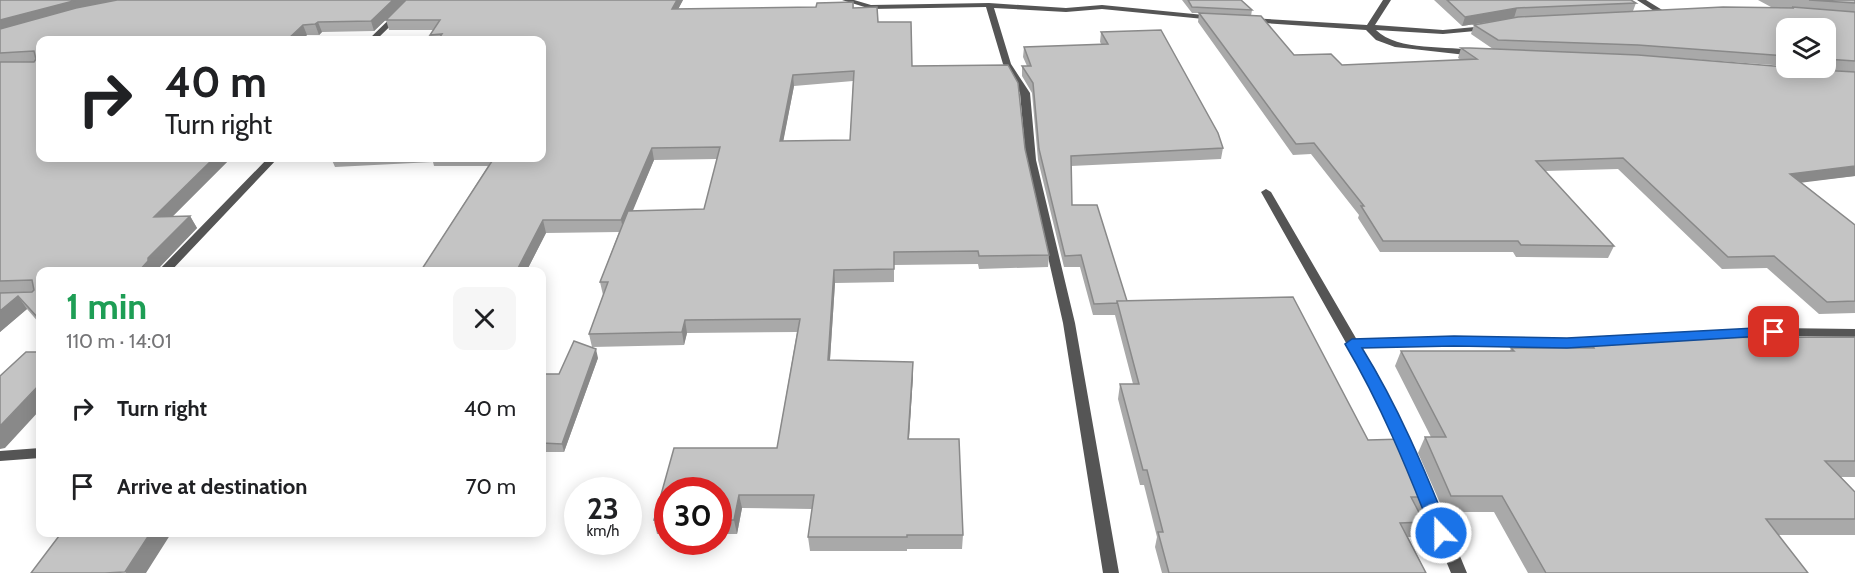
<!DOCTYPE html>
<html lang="en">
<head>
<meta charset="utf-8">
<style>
	body { margin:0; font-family:Cabin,sans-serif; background:#f6f6f6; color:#202124; height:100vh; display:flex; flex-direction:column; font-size:22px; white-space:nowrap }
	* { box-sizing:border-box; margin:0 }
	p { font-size:20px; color:#757577 }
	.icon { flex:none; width:33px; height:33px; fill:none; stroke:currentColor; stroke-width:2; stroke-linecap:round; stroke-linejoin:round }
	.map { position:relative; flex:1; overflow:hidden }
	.drawer { position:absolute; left:36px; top:267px; width:510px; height:270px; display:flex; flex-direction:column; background:#fff; border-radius:12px; box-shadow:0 3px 15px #0003 }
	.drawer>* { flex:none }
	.guide { position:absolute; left:36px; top:36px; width:510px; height:126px; border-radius:12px; box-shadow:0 3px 15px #0003; background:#fff; color:#202124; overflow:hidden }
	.tools { position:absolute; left:1776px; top:18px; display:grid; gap:12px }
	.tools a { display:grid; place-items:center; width:60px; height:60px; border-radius:12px; background:#fff; box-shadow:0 3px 15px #0003; font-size:30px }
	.speed { position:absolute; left:564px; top:477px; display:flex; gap:12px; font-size:30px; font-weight:700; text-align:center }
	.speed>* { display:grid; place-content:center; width:78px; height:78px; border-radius:50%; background:#fff; box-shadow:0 3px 15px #0003; line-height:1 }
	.speed small { font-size:15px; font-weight:400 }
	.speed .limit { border:9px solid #d22; background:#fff; color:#111 }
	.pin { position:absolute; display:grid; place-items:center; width:51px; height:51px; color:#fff; margin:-26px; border-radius:12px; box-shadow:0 3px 9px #0006 }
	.me { position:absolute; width:66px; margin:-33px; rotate:338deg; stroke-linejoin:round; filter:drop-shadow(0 0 4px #0008) }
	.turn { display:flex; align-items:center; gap:21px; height:126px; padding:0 30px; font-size:27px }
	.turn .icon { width:78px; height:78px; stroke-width:2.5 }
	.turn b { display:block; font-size:42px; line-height:51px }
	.round { display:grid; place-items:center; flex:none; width:63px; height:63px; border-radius:12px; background:#f6f6f6 }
	.overview { display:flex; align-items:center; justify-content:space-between; height:102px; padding:0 30px }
	h1 { font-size:36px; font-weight:700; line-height:45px; color:#1e9e55 }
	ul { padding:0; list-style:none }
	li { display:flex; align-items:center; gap:18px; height:78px; padding:0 30px }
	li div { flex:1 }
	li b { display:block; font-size:22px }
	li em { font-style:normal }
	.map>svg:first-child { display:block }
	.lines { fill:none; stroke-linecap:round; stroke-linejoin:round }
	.street { fill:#555; fill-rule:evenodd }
	.wall { fill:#a9a9a9; fill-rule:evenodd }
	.shaded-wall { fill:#898989 }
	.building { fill:#c4c4c4; stroke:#898989; stroke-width:1.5; fill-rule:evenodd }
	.route { fill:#1a73e8; stroke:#114b97; stroke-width:1.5 }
</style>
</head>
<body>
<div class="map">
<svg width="1855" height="573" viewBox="0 0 1855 573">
	<rect width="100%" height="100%" fill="#fff"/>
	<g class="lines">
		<path class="street" d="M409,0H417L376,40H368Z
			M842,0H854L871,5L989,3L1066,8L1102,5L1214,16L1218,18L1214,20L1102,9L1066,12L994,8L1011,64L1030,93L1036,160L1075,323L1119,573H1103L1063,323L1026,160L1020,93L1003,64L986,7L871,9Z
			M1383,0H1391L1375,25L1443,30L1486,26L1490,28L1486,30L1443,34L1376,30C1398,52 1448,45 1478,51L1479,53L1475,56L1395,47L1376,40L1366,30L1249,22L1245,20L1249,18L1367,25Z
			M1637,0H1646L1672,16L1665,18Z
			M268,158H278L170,272H157Z
			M1266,189L1271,192L1357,340L1454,337L1567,339L1603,337L1609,341L1603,345L1567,347L1454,345L1362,348L1377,373L1415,454L1413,458L1408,459L1403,458L1363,373L1261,192Z
			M1774,328L1855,329V337L1774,336L1647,343L1641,339L1647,335Z
			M40,448V458L0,461V451Z
			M1423,480L1428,482L1431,486L1467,573H1451L1415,486L1418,482Z"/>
	</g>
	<path class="wall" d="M0,0H683L678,9L816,7L817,3L853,2L854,8L877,7L878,22H911L912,66L1008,65L1018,83L1025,149L1049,255L1048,267L979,269L978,264L894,265V282L835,283L830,360L913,362V376L909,439H959L963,535L962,549H907V551H810L808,537L812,509L742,508L737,534H718V490H668V534H657L654,520L674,448H777L797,332L687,333L684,345L592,347L589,334L603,295L600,282L619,232L546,233L526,272H420L488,166H434L433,162L335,167L331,158H542V40H432L430,35L434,30H389L386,20L397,9L374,31L322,32L319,35H307L302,40H40V158H231L173,216H190L197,228L155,272H40V324L27,309L0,332ZM853,81L850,140L783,141L794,86ZM717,159L704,209L632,211L654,160Z
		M1182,0H1241L1252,10L1251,16L1294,55L1342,65L1461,60L1458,58L1461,48L1493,49L1471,34L1474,25L1502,20L1462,26L1434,0H1631L1636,3L1633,11L1783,8L1771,7L1758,0H1855V72L1800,68H1826V28H1786V66L1634,55L1589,53L1855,176L1801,182L1855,225V313L1819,314L1767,268L1722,269L1618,169L1545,171L1614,246L1608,258L1516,257L1513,252H1380L1358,218L1359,215L1311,154L1293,155L1198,22L1199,13H1192Z
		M1101,32L1223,148L1221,159L1071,166L1072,205L1127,301L1368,440L1430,497L1424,512H1419L1424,522L1418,537H1408L1426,573H1162L1155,547L1157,537L1144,485H1140L1118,399L1120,384H1133L1115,315H1093L1080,267H1064L1038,160L1032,93L1022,76V66H1027L1023,57L1024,47L1102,45L1100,42Z
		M1855,337V477H1841L1855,492V535H1778L1808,573H1528L1494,512H1444L1418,453L1425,437H1431L1395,366L1401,351H1510L1511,348H1583L1588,338Z
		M598,358L564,452H542V374H559Z"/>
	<path class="shaded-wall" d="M77,0H129L0,32V20Z
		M393,0H407L374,31L371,21Z
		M677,0H683L673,19L672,9Z
		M1517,8L1514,18L1462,26L1465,17Z
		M318,22L322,32L319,35L315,24Z
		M303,25L307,35L302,40H287Z
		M793,75L794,86L781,153L780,141Z
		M652,148L654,160L624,232L621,220Z
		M214,158H231L160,229L154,217Z
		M1855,166V176L1783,185L1790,174Z
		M190,216L197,228L155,272H138L148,258Z
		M543,220L546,233L526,272H516Z
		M834,270L835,283L829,374L828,360Z
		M18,296L27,309L0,332V311Z
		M685,320L687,333L684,345L682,332Z
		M596,349L598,358L564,452L562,444Z
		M913,362V376L908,453V439Z
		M40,384V410L5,448L0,449V426Z
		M739,495L742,508L737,534L734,520Z
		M151,532H172L146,573H126L125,572Z"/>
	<path class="building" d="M0,0H77L0,20Z
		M117,0H393L371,21L318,22L315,24L303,25L287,40H40V158H214L154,217L190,216L148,258V261L138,272H40V320L18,296L0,311V293L32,292L34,290L32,280L0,281V62H34L36,59L34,51L0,53V29L76,8Z
		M406,0H677L672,9L816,7L817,3L853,2V8L877,7L878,22H911L912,66L1008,65L1018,83L1025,149L1049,255L979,256L978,251L894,252V269L834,270L828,360L913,362L908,439H959L963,535H907V537H808L814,495H739L734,520H718V490H668V520H654L674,448H777L800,319L685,320L682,332L589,334L608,282H600L628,211L704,209L720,147L652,148L621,220H543L516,272H420L494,158H542V40H438L442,34L430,35L440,20H386ZM854,71L850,140L780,141L793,75Z
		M1188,0H1241L1252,10L1192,7Z
		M1447,0H1631L1636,3L1517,8L1465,17Z
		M1809,0H1855V3Z
		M1723,7L1794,8L1792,7L1855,12V61L1826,59V28H1786V56L1638,45L1498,40L1474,25L1518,17Z
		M1199,13L1261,16L1294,55L1331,54L1342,65L1477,59L1461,48H1470L1638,55L1786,67V68L1855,72V166L1790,174L1855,225V301L1827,302L1774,256L1728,257L1623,158L1536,161L1614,246L1521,245L1518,241H1383L1361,206H1364L1314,143L1296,144Z
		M1161,30L1218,133L1223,148L1071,156L1072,205H1097L1127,301H1117V303L1094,304L1081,255L1065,256L1039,149L1033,83L1022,66H1031L1024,47L1108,44L1101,32Z
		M1293,297L1368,440L1404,439L1415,461L1430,497H1411L1424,522L1400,523L1426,573H1169L1158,532H1163L1147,470H1143L1120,384H1139L1117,301Z
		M1855,337V461H1825L1855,492V519H1766L1808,573H1546L1502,496H1451L1425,437H1446L1401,351H1514L1511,348H1594L1588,338Z
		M574,341L596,349L562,444L542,443V411L544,405H542V374H559Z
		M26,352H40V384L0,426V376Z
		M62,532H151L125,572L105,573H31Z"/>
	<path class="route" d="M1774,327L1779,329L1781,332L1779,335L1567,348L1454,346L1362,348C1398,406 1425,470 1450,533L1448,538L1441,540L1435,538L1432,533C1407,468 1380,403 1345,344L1352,339L1454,336L1567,338Z"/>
</svg>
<div class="tools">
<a><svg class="icon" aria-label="layers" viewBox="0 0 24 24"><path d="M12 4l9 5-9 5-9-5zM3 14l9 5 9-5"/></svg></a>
</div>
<div class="speed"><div>23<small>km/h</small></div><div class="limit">30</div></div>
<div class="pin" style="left:1774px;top:332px;background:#d93025"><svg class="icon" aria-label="arrive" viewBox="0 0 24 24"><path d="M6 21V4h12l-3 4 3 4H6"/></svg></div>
<svg class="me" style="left:1441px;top:533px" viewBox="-20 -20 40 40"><circle r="17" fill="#1a73e8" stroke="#fff" stroke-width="3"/><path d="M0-11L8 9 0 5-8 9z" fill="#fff"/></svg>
<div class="guide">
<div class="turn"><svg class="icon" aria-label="right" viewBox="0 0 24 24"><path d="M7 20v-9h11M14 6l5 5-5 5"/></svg><div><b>40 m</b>Turn right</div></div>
</div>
<section class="drawer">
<div class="overview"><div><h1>1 min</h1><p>110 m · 14:01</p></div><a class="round"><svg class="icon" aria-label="close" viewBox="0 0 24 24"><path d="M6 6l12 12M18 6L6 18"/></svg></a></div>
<ul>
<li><svg class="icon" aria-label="right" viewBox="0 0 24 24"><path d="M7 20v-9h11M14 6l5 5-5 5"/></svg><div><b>Turn right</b></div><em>40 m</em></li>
<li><svg class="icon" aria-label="arrive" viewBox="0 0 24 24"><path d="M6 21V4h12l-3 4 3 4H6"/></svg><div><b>Arrive at destination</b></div><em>70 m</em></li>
</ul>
</section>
</div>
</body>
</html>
